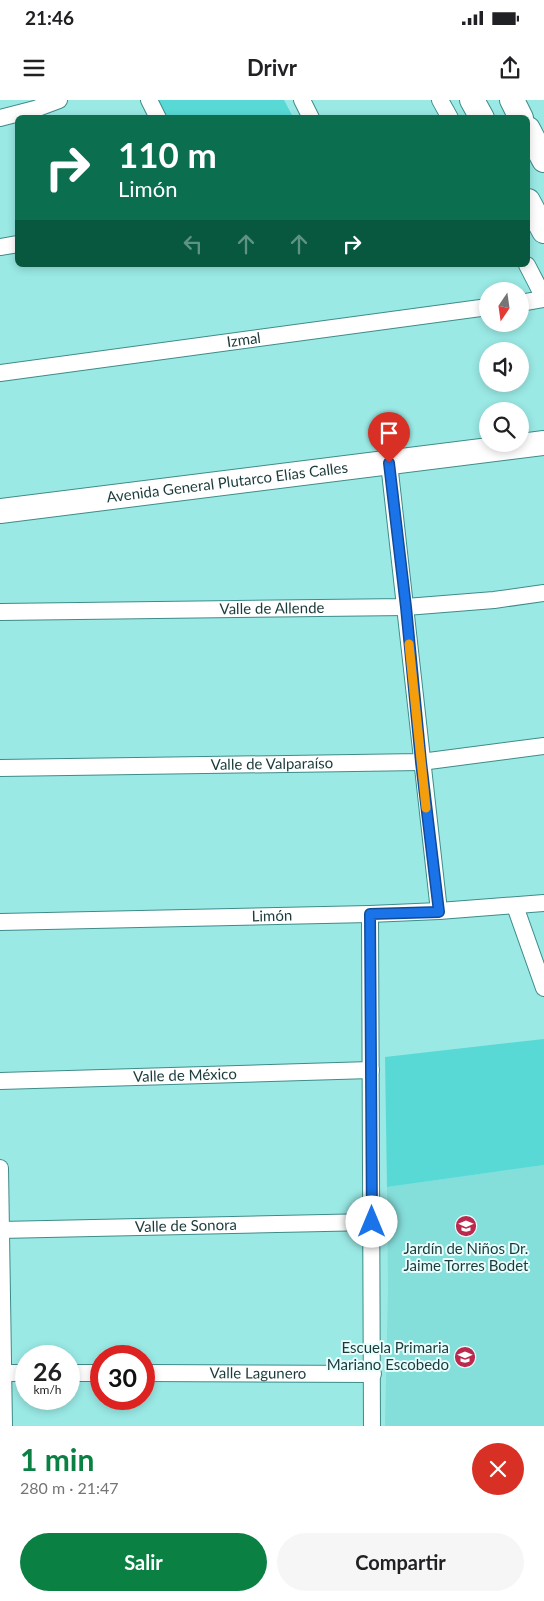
<!DOCTYPE html>
<html lang="es">
<head>
<meta charset="utf-8">
<style>
	body { margin:0; font-family:Lato,sans-serif; background:#f6f6f6; color:#202124; height:100vh; display:flex; flex-direction:column; font-size:19px; white-space:nowrap }
	* { box-sizing:border-box; margin:0 }
	p { font-size:16px; color:#757577 }
	.icon { flex:none; width:28px; height:28px; fill:none; stroke:currentColor; stroke-width:2; stroke-linecap:round; stroke-linejoin:round }
	.map { position:relative; height:1326px; overflow:hidden }
	.side { display:flex; flex-direction:column; background:#fff; flex:1 }
	.side>* { flex:none }
	.guide { position:absolute; left:15px; top:15px; width:515px; height:152px; border-radius:8px; box-shadow:0 2px 8px #0003; background:#0b6e4f; color:#fff; overflow:hidden }
	.needle { width:32px; rotate:193deg }
	.buttons { position:absolute; left:479px; top:182px; display:grid; gap:10px }
	.buttons a { display:grid; place-items:center; width:50px; height:50px; border-radius:50%; background:#fff; box-shadow:0 2px 8px #0003; font-size:25px }
	.speed { position:absolute; left:15px; top:1245px; display:flex; gap:10px; font-size:25px; font-weight:700; text-align:center }
	.speed>* { display:grid; place-content:center; width:65px; height:65px; border-radius:50%; background:#fff; box-shadow:0 2px 8px #0003; line-height:1 }
	.speed small { font-size:12px; font-weight:400 }
	.speed .limit { border:8px solid #d22; background:#fff; color:#111 }
	.pin { position:absolute; display:grid; place-items:center; width:42px; height:42px; color:#fff; margin:-51px -21px; border-radius:50% 50% 50% 0; rotate:-45deg; box-shadow:0 0 5px #0007 }
	.pin .icon { rotate:45deg }
	.me { position:absolute; width:55px; margin:-28px; rotate:0deg; stroke-linejoin:round; filter:drop-shadow(0 0 4px #0008) }
	.turn { display:flex; align-items:center; gap:18px; height:105px; padding:0 20px; font-size:22px }
	.turn .icon { width:65px; height:65px; stroke-width:2.5 }
	.turn b { display:block; font-size:35px; line-height:42px }
	.lanes { display:flex; align-items:center; height:48px; padding:0 20px; background:#0003; justify-content:center; gap:25px; direction:ltr }
	.lanes .off { opacity:.35 }
	.round { display:grid; place-items:center; flex:none; width:52px; height:52px; border-radius:26px; background:#f6f6f6 }
	.overview { display:flex; align-items:center; justify-content:space-between; height:85px; padding:0 20px }
	h1 { font-size:30px; font-weight:700; line-height:38px; color:#0b8043 }
	.action { display:flex; gap:10px; margin-top:auto; padding:10px 20px }
	.action a { flex:1; height:58px; border-radius:30px; background:#0b8043; color:#fff; font-size:20px; font-weight:700; line-height:58px; text-align:center }
	.action a+a { background:#f6f6f6; color:#202124 }
	.status { display:flex; justify-content:space-between; align-items:center; height:35px; padding:0 25px; background:#fff; direction:ltr }
	.status svg { height:14px; fill:currentColor }
	header { display:flex; justify-content:space-between; align-items:center; height:65px; padding:0 20px; background:#fff; font-size:22px; font-weight:700 }
	.map>svg:first-child { display:block }
	.built { fill:#84deda }
	.green { fill:#59d9d5 }
	.lines { fill:none; stroke-linecap:round; stroke-linejoin:round }
	.street-casing { stroke:#3d8c8a; stroke-width:18 }
	.secondary-casing { stroke:#3d8c8a; stroke-width:26 }
	.street { stroke:#fff; stroke-width:16 }
	.secondary { stroke:#fff; stroke-width:24 }
	.route-casing { stroke:#114b97; stroke-width:12 }
	.route { stroke:#1a73e8; stroke-width:9 }
	.slow { stroke:#f59e0b; stroke-width:9 }
	.labels { text-anchor:middle; stroke-width:4; stroke-linejoin:round; paint-order:stroke }
	.street-label { font-size:15px; fill:#1a3b3a; stroke:#e8fefd }
	.poi-label { font-size:15px; fill:#1a3b3a; stroke:#e8fefd }
</style>
</head>
<body>
<div class="status"><b>21:46</b><svg viewBox="0 0 49 12"><path d="M0 12V9h3v3zM5 12V6h3v6zM10 12V3h3v9zM15 12V0h3v12zM26 1h20v11H26zM47 4h2v5h-2z"/></svg></div>
<header><svg class="icon" aria-label="menu" viewBox="0 0 24 24"><path d="M4 6h16M4 12h16M4 18h16"/></svg>Drivr<svg class="icon" aria-label="share" viewBox="0 0 24 24"><path d="M12 15V3M7 8l5-5 5 5M5 13v7h14v-7"/></svg></header>
<div class="map">
<svg width="544" height="1326" viewBox="0 0 544 1326">
	<rect width="100%" height="100%" fill="#9ae9e5"/>
	<path class="built" d="M544,1065V1326H385L388,1188L387,1087Z"/>
	<path class="green" d="M156,0H284L293,17H165Z
		M544,939V1065L387,1087L385,957Z"/>
	<g class="lines">
		<g class="street-casing">
			<g id="street">
				<path d="M149,0L158,18"/>
				<path d="M302,0L311,18"/>
				<path d="M440,0L450,18"/>
				<path d="M0,18L35,9L59,0"/>
				<path d="M0,147L18,144"/>
				<path d="M527,165L544,198"/>
				<path d="M520,203L544,199"/>
				<path id="s1" d="M0,273L488,207"/>
				<path d="M389,363C407,512 421,662 439,811"/>
				<path id="s2" d="M0,512L406,507L494,500L544,493"/>
				<path id="s3" d="M0,668L421,662L544,646"/>
				<path d="M515,806L544,888"/>
				<path d="M370,814L372,1326"/>
				<path id="s4" d="M0,822L370,814L439,811L544,803"/>
				<path id="s5" d="M0,981L371,970"/>
				<path d="M0,1068L4,1326"/>
				<path id="s6" d="M0,1130L372,1122"/>
				<path d="M2,1273H26"/>
				<path d="M69,1273H101"/>
				<path id="s7" d="M144,1273L373,1274"/>
			</g>
		</g>
		<g class="secondary-casing">
			<g id="secondary">
				<path d="M472,0L482,18"/>
				<path d="M512,0L521,18"/>
				<path d="M528,29L544,60"/>
				<path d="M528,101L544,131"/>
				<path id="s8" d="M0,411L544,343"/>
			</g>
		</g>
		<use href="#street" class="street"/>
		<use href="#secondary" class="secondary"/>
	</g>
	<g class="lines">
		<g class="route-casing">
			<path id="route" d="M372,1122L370,814L439,812L421,662L406,507L389,363"/>
		</g>
		<use href="#route" class="route"/>
		<path class="slow" d="M409,544L426,708"/>
	</g>
	<defs>
		<g id="school-disc" transform="scale(1.125)"><circle r="9.5" fill="#bb2a4e" stroke="#e8fefd"/><path d="M0-5L7-2L0 1L-7-2ZM-4 1L0 2.5L4 1V4Q0 6-4 4Z" fill="#fff"/></g>
	</defs>
	<g fill-rule="evenodd">
		<use href="#school-disc" x="466" y="1126"/>
		<use href="#school-disc" x="465" y="1257"/>
	</g>
	<g class="labels">
		<g class="street-label">
			<text dy="5" stroke="none"><textPath href="#s1" startOffset="246">Izmal</textPath></text>
			<text dy="5" stroke="none"><textPath href="#s8" startOffset="229">Avenida General Plutarco Elías Calles</textPath></text>
			<text dy="5" stroke="none"><textPath href="#s2" startOffset="272">Valle de Allende</textPath></text>
			<text dy="5" stroke="none"><textPath href="#s3" startOffset="272">Valle de Valparaíso</textPath></text>
			<text dy="5" stroke="none"><textPath href="#s4" startOffset="272">Limón</textPath></text>
			<text dy="5" stroke="none"><textPath href="#s5" startOffset="185">Valle de México</textPath></text>
			<text dy="5" stroke="none"><textPath href="#s6" startOffset="186">Valle de Sonora</textPath></text>
			<text dy="5" stroke="none"><textPath href="#s7" startOffset="114">Valle Lagunero</textPath></text>
		</g>
		<g class="poi-label">
			<text x="466" y="1154">Jardín de Niños Dr.<tspan x="466" dy="17">Jaime Torres Bodet</tspan></text>
			<text x="449" y="1253" text-anchor="end">Escuela Primaria<tspan x="449" dy="17">Mariano Escobedo</tspan></text>
		</g>
	</g>
</svg>
<div class="buttons">
<a><svg class="needle" viewBox="-14 -14 28 28"><path d="M0-13l5 13h-10z" fill="#e53935"/><path d="M0 13l5-13h-10z" fill="#757577"/></svg></a>
<a><svg class="icon" aria-label="sound" viewBox="0 0 24 24"><path d="M4 9h4l5-4v14l-5-4H4zM17 9q2 3 0 6"/></svg></a>
<a><svg class="icon" aria-label="search" viewBox="0 0 24 24"><circle cx="10" cy="10" r="6"/><path d="M15 15l6 6"/></svg></a>
</div>
<div class="speed"><div>26<small>km/h</small></div><div class="limit">30</div></div>
<div class="pin" style="left:389px;top:363px;background:#d93025"><svg class="icon" aria-label="arrive" viewBox="0 0 24 24"><path d="M6 21V4h12l-3 4 3 4H6"/></svg></div>
<svg class="me" style="left:372px;top:1122px" viewBox="-20 -20 40 40"><circle r="19" fill="#fff"/><path d="M0-13L10 11 0 6-10 11z" fill="#1a73e8"/></svg>
<div class="guide">
<div class="turn"><svg class="icon" aria-label="right" viewBox="0 0 24 24"><path d="M7 20v-9h11M14 6l5 5-5 5"/></svg><div><b>110 m</b>Limón</div></div>
<div class="lanes"><svg class="icon off" aria-label="left" viewBox="0 0 24 24"><path d="M17 20v-9H6M10 6l-5 5 5 5"/></svg><svg class="icon off" aria-label="ahead" viewBox="0 0 24 24"><path d="M12 20V5M6 11l6-6 6 6"/></svg><svg class="icon off" aria-label="ahead" viewBox="0 0 24 24"><path d="M12 20V5M6 11l6-6 6 6"/></svg><svg class="icon" aria-label="right" viewBox="0 0 24 24"><path d="M7 20v-9h11M14 6l5 5-5 5"/></svg></div>
</div>
</div>
<section class="side">
<div class="overview"><div><h1>1 min</h1><p>280 m · 21:47</p></div><a class="round" style="background:#d93025;color:#fff"><svg class="icon" aria-label="close" viewBox="0 0 24 24"><path d="M6 6l12 12M18 6L6 18"/></svg></a></div>
<div class="action"><a>Salir</a><a>Compartir</a></div>
</section>
</body>
</html>
